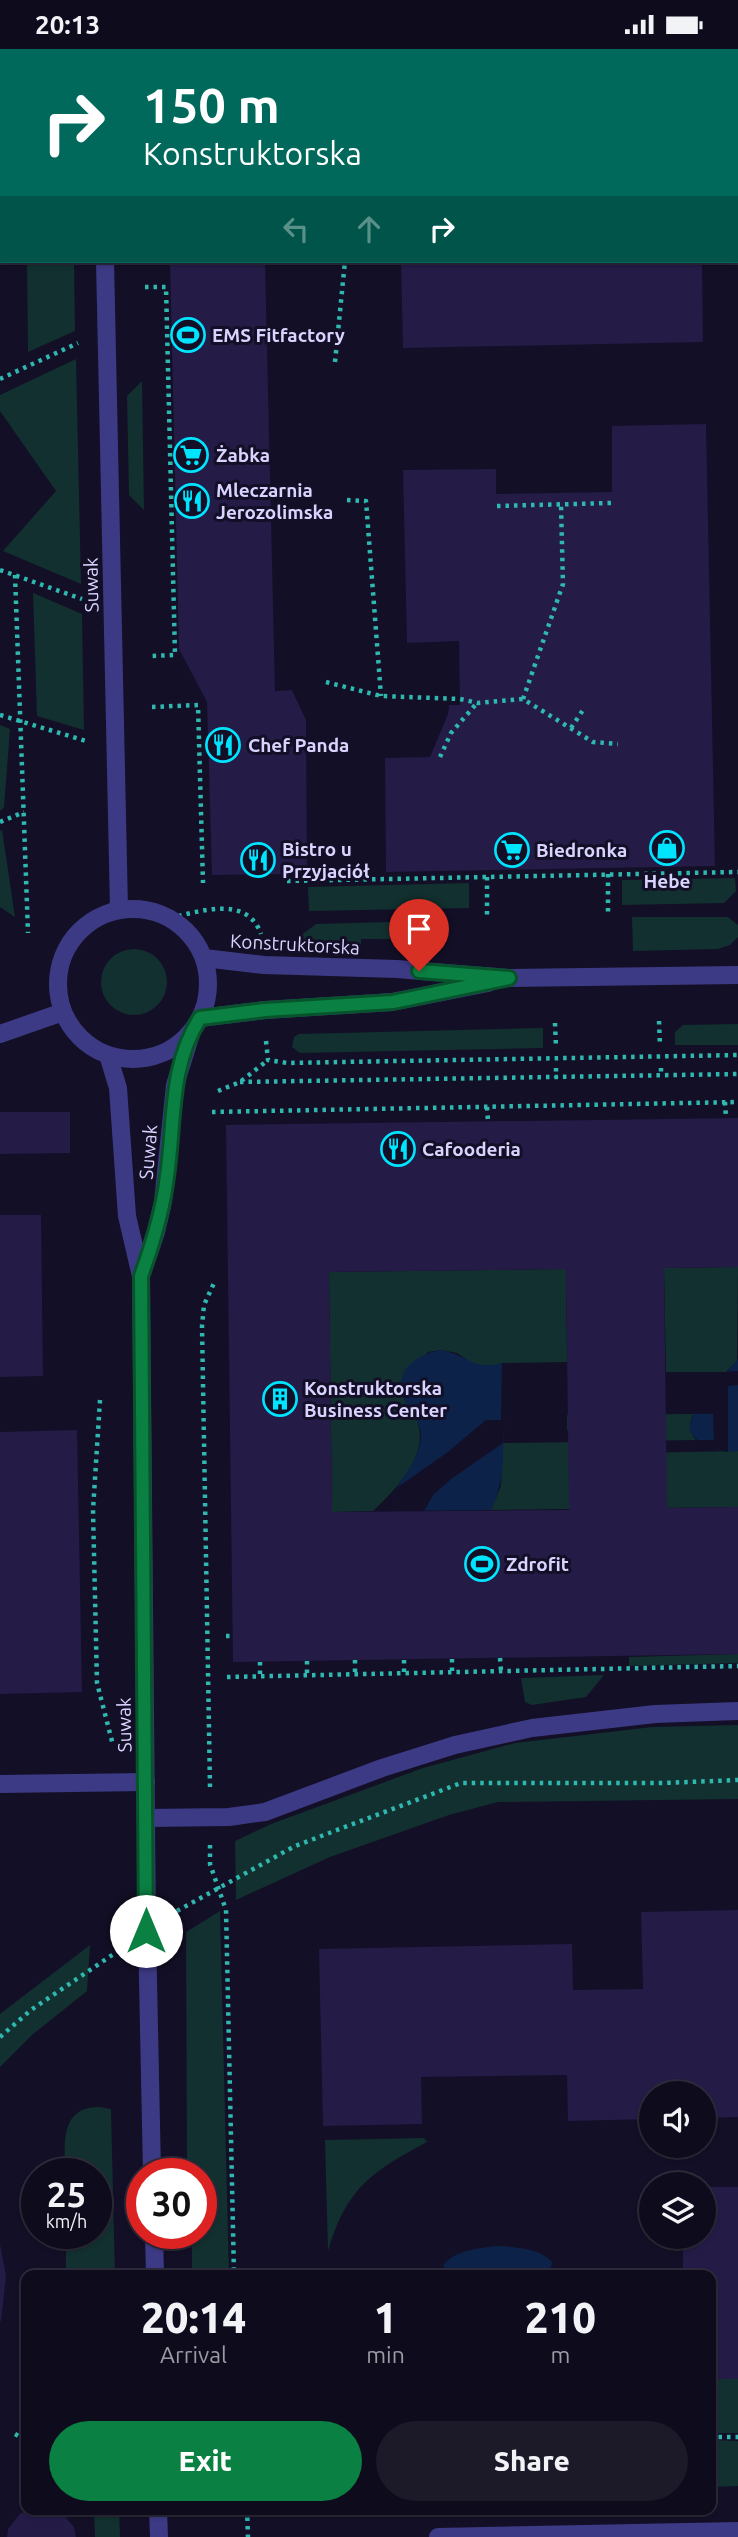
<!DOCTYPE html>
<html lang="en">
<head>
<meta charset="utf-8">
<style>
	body { margin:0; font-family:Ubuntu,sans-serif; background:#1c1929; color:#f1f3f6; height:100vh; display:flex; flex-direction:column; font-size:26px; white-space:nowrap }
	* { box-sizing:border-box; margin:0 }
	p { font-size:23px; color:#9b9ba3 }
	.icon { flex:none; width:38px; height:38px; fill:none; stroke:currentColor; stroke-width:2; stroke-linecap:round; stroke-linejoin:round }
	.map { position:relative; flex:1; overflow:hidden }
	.sheet { position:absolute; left:21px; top:2221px; width:695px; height:245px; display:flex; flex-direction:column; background:#0e0b1c; border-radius:14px; box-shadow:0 2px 5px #0004,0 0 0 2px #2e2b3b }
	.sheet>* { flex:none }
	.guide { position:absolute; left:0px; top:0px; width:738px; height:214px; box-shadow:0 2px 5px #0004,0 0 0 2px #2e2b3b; background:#00695c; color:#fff; overflow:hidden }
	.fabs { position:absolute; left:639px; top:2032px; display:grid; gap:14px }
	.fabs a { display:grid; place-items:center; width:77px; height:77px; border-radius:50%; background:#0e0b1c; box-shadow:0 2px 5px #0004,0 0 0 2px #2e2b3b; font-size:35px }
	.speed { position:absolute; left:21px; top:2109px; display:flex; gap:14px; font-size:35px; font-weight:700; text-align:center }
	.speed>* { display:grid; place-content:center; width:91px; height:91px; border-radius:50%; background:#0e0b1c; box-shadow:0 2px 5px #0004,0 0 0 2px #2e2b3b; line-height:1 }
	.speed small { font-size:18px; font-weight:400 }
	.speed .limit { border:10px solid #d22; background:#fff; color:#111 }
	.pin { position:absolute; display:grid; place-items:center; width:60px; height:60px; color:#fff; margin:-72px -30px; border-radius:50% 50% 50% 0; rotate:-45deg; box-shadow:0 0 7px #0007 }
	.pin .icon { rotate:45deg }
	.me { position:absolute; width:77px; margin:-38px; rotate:0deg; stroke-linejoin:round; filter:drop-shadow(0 0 5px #0008) }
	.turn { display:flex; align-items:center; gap:24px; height:147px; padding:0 28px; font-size:32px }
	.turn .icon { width:91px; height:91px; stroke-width:2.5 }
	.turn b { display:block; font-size:49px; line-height:60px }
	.lanes { display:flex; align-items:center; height:66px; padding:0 28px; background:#0003; justify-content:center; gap:35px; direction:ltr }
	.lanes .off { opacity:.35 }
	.eta { display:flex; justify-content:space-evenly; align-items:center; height:119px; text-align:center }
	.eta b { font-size:42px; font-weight:800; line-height:49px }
	.primary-button { display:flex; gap:14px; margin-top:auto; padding:14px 28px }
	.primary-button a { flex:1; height:80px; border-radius:42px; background:#0b8043; color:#fff; font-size:28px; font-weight:800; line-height:80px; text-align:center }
	.primary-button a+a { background:#1c1929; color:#f1f3f6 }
	.status { display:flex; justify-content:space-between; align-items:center; height:49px; padding:0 35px; background:#0e0b1c; direction:ltr }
	.status svg { height:19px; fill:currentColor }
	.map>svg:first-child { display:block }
	.green { fill:#12302f }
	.water { fill:#0c2248 }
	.pier { fill:#130f26 }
	.building { fill:#241b47; fill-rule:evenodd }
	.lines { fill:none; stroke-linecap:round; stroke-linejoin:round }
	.path { stroke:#2fb8b0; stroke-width:4.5; stroke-dasharray:3.5 5; stroke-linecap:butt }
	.service { stroke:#3d3a85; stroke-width:18 }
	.minor { stroke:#3d3a85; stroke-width:18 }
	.route-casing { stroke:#07532c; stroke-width:18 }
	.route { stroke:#0b8043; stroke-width:12 }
	.labels { text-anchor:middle; stroke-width:6; stroke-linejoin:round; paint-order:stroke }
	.poi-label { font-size:19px; font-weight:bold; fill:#d9d4ff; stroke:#130f26; text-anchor:start }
	.street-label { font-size:19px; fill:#d9d4ff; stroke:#130f26 }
</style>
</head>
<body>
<div class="status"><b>20:13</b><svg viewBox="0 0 49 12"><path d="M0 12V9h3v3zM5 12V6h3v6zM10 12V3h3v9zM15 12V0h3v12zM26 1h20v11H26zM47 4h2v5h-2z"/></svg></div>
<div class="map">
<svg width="738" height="2488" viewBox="0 0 738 2488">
	<rect width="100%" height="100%" fill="#130f26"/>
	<path class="green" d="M148,0H719V2H148Z
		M27,212H74L75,282L28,303Z
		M76,310L81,535L3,502L56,442L0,362V346Z
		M142,332L144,461L129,446L127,347Z
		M33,544L82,565L84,681L37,667Z
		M0,676L10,680L4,759L0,762Z
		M2,781L15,868L0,858V782Z
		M735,829L736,842L724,854L622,856V831Z
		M469,834V859L309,862L308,838Z
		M632,868H728L738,876V888L730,896L718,900L633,902Z
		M390,873V890H361V905L300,903V887L316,875Z
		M101 933a33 33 0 1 1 66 0a33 33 0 1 1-66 0Z
		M738,975V996H675V983L683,976Z
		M543,979V999L300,1004L292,998L294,988L299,985Z
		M738,1218L737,1312L726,1323H666L664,1219Z
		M566,1220L567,1313L502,1314L487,1319L475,1316L457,1304L441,1301L428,1303C420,1312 404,1326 401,1337C399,1346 407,1354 412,1361C436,1400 400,1436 373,1462L332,1463L329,1223Z
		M693,1365C689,1375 689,1383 696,1391L593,1393V1381H567V1366Z
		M582,1393V1405L738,1402V1458L491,1461L501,1437L503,1394Z
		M738,1605V1614L629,1617V1608Z
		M604,1626L586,1648L532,1656L525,1653L521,1629Z
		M738,1676V1750L498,1753L449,1766L330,1808L236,1851L235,1792L271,1775L423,1719L515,1694L652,1678Z
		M220,1862L229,2226H192V2184H201V2124H187L186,1883Z
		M90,1896L87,1942L32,1986L0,2018V1965Z
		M99,2058L111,2060L115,2226H66V2184H96V2124H65C65,2096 59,2058 99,2058Z
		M424,2089L427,2093C371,2123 347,2139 328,2202L325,2091Z
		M710,2330H738V2384H711Z
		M711,2391L738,2392V2437L711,2438Z
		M94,2461H119L120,2488H95Z"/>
	<path class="water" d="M441,1301C467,1306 474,1322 502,1314L507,1320L502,1426L496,1450L491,1461L387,1462C391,1454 394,1445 398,1437C407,1422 420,1406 421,1388C421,1370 405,1360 402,1343C396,1319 420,1304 441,1301Z
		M738,1310V1402C720,1405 697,1397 689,1380L693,1365Z
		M497,2197C515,2198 540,2199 552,2213L551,2218L536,2226H454L443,2217C453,2201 480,2199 497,2197Z"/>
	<path class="pier" d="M502,1314L507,1320L508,1327L503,1394L451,1430L433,1446L424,1462H387L398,1438L448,1403L486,1371H501Z
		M738,1322V1336L728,1337V1403L710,1399L696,1391H714L713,1365H693L726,1323Z"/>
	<path class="building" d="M401,212H702L703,293L403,299Z
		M170,213H265L275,642L292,641L306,671L307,825L212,826L207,653L179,600Z
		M706,375L715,817L386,823L385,709L430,708L448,665L449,656H460L459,592L407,594L403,421L496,420V445L612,443V377Z
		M0,1063H70V1104L0,1105Z
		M738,1069V1218L664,1219L667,1459L738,1458V1605L233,1613L226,1076ZM566,1220L569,1461L332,1463L329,1223Z
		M0,1166H41L43,1327L0,1328Z
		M77,1381L82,1643L0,1645V1383Z
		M738,1861V2068L704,2069V2044H651V2070L568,2072L567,2026L421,2028L422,2075L323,2077L319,1900L572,1895L573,1941L643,1940L641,1863Z
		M704,2138H738V2330H710V2226H683V2196H694V2188H704Z
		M0,2195L6,2227L1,2272H0Z
		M31,2460H52L62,2464L74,2478L76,2488H7L8,2480L20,2465Z"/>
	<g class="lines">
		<path class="path" d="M301,0L305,2
			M502,0L505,2
			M671,0L672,2
			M189,2V0
			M425,2L426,0
			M431,2L437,0
			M645,2L652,0
			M0,49L2,50
			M0,180L2,179
			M145,238H166L175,606L152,607
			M335,313L345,212
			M0,330L78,294
			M347,451L366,452L381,647
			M497,457L612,454
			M0,521L82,550
			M15,526L28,884
			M326,633L381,647L460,650L478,654L523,650L593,693L618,695
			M523,650L563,535L561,456
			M152,658L198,656L203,834
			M0,666L86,692
			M571,679L583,661
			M440,708L451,684L477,654
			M0,773L24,763
			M608,825V863
			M487,828V866
			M287,832L738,823
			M170,869C201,862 247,846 261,885
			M659,972L660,997
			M555,974L556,999
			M266,992L268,1011L287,1014L738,1006
			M556,1019V1029
			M661,1019V1026
			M240,1033L738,1025
			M218,1042L240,1033L268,1011
			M725,1053L726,1069
			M487,1058L488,1072
			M212,1063L738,1053
			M100,1351L93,1461L97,1634L113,1696
			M226,1587H232
			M500,1609L501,1622
			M452,1610V1624
			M355,1611V1626
			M404,1611V1625
			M307,1612V1627
			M260,1613V1628
			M227,1628L738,1617
			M210,1738L202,1277L204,1256L214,1234
			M210,1796V1815L226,1861L234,2226
			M177,1862L295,1797L461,1734H663L738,1731
			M0,1988L31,1961L118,1902
			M15,2385L26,2391
			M710,2388H738
			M247,2460L248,2488"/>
		<path class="service" d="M0,1735L146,1733
			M147,1769L229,1768L265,1763L382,1719L455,1696L532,1679L655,1665L738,1662"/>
		<path class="minor" d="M101,0V2
			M105,212L119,860
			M58 935a75 75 0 1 1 150 0a75 75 0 1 1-150 0Z
			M204,909L264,916L397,920L509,929L738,926
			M200,969L265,961L392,953L488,934
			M0,985L63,963
			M108,1006L118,1039L127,1167L141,1227L147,1882L152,2124
			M141,1227L156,1183L163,1153L175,1036L191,985
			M154,2184L155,2226
			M158,2460L159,2488
			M438,2488L738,2482"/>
	</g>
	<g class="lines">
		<g class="route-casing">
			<path id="route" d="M146,1882L141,1227C153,1194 163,1162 167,1127C175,1073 169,1017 200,969L265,961L393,953L509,929L419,922"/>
		</g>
		<use href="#route" class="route"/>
	</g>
	<defs>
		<g id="stadium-ring" transform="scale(1.75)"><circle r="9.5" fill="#130f26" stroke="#00e5ff" stroke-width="1.5"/><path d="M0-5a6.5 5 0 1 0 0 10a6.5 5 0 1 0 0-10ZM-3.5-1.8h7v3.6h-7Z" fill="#00e5ff"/></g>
		<g id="supermarket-ring" transform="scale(1.75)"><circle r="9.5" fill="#130f26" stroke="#00e5ff" stroke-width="1.5"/><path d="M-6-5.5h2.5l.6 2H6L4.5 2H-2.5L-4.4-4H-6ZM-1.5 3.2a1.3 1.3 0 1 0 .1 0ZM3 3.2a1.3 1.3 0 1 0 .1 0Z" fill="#00e5ff"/></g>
		<g id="restaurant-ring" transform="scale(1.75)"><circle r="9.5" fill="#130f26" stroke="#00e5ff" stroke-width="1.5"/><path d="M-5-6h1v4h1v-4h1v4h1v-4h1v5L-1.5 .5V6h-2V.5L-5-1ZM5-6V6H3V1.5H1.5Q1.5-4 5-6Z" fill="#00e5ff"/></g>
		<g id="shop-ring" transform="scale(1.75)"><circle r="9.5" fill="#130f26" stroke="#00e5ff" stroke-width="1.5"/><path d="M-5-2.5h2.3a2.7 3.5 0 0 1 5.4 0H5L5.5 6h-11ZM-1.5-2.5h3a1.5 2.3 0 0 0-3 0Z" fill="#00e5ff"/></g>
		<g id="building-ring" transform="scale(1.75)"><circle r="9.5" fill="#130f26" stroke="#00e5ff" stroke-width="1.5"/><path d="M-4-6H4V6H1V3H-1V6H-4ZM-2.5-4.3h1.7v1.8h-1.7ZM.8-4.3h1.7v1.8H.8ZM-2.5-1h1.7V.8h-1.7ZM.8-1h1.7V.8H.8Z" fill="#00e5ff"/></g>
	</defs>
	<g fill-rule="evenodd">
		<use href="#stadium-ring" x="188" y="286"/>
		<use href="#supermarket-ring" x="191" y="406"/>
		<use href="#restaurant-ring" x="192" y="452"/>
		<use href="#restaurant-ring" x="223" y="696"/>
		<use href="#shop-ring" x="667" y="799"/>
		<use href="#supermarket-ring" x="512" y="801"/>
		<use href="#restaurant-ring" x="258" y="811"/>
		<use href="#restaurant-ring" x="398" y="1100"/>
		<use href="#building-ring" x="280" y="1350"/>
		<use href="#stadium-ring" x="482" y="1515"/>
	</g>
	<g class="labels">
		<g class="poi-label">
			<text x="212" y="293">EMS Fitfactory</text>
			<text x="216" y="413">Żabka</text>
			<text x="216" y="448">Mleczarnia<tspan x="216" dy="22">Jerozolimska</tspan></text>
			<text x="248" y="703">Chef Panda</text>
			<text x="282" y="807">Bistro u<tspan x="282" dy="22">Przyjaciół</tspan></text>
			<text x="536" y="808">Biedronka</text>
			<text x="667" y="839" text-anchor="middle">Hebe</text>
			<text x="422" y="1107">Cafooderia</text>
			<text x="304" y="1346">Konstruktorska<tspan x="304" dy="22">Business Center</tspan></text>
			<text x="506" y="1522">Zdrofit</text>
		</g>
		<g class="street-label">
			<text transform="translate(91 536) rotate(-91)" y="7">Suwak</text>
			<text transform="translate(295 895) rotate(3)" y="7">Konstruktorska</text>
			<text transform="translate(148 1103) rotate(-85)" y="7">Suwak</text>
			<text transform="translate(124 1676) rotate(-91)" y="7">Suwak</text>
		</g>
	</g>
</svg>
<div class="fabs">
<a><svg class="icon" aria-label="sound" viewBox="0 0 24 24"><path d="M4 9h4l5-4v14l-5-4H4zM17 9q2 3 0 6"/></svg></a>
<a><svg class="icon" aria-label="layers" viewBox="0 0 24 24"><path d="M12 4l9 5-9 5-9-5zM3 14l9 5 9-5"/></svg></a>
</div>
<div class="speed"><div>25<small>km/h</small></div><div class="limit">30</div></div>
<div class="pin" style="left:419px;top:922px;background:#d93025"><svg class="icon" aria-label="arrive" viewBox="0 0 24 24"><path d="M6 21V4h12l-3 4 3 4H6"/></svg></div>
<svg class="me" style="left:146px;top:1882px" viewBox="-20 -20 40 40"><circle r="19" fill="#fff"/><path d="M0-13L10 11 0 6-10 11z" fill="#0b8043"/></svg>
<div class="guide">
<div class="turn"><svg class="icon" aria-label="right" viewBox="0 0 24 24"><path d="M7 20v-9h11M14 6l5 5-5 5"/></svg><div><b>150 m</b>Konstruktorska</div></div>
<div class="lanes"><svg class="icon off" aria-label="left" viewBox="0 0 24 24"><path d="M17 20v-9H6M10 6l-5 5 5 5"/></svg><svg class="icon off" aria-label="ahead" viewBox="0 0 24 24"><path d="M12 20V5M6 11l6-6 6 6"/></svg><svg class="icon" aria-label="right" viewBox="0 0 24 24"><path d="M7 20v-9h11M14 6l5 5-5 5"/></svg></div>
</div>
<section class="sheet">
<div class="eta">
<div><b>20:14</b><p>Arrival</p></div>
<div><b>1</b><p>min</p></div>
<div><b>210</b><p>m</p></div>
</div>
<div class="primary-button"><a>Exit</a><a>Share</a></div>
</section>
</div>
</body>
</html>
